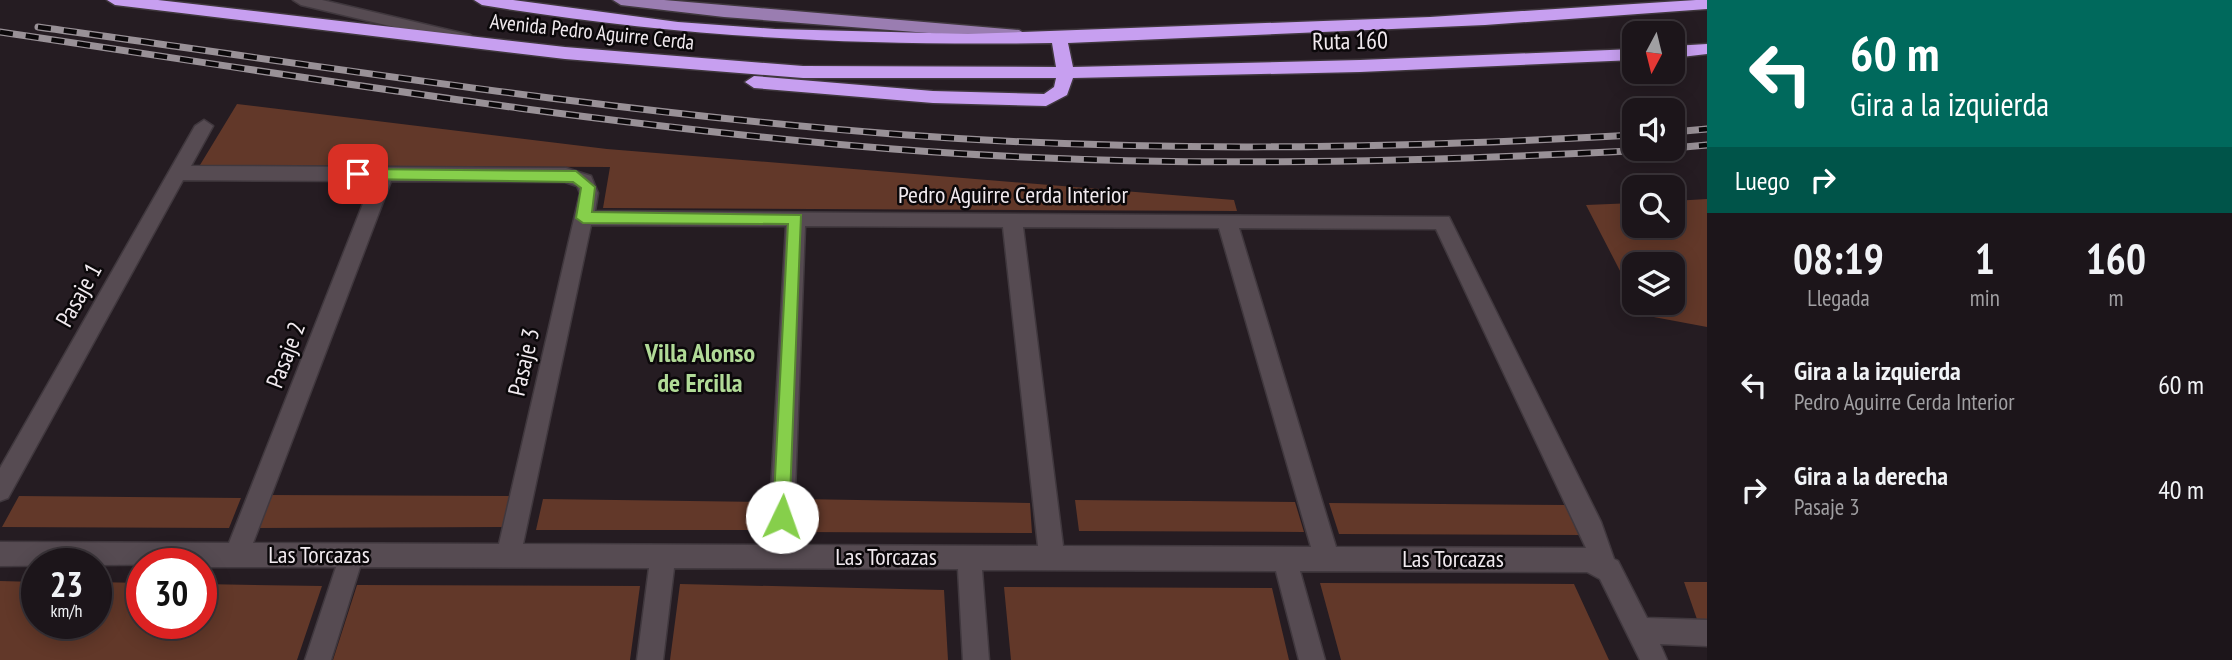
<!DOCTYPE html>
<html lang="es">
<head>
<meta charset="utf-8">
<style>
	body { margin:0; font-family:"PT Sans Narrow",sans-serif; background:#292227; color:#f1f3f6; height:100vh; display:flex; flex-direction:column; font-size:26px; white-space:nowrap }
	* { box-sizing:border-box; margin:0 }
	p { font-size:23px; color:#a09fa2 }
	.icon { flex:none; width:38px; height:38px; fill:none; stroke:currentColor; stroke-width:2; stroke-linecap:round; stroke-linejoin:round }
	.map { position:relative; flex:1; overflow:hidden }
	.side { display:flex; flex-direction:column; background:#1c151a; width:525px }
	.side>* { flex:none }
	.hud { background:#00695c; color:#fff; overflow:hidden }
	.needle { width:46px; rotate:187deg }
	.tools { position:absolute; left:1622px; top:21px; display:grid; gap:14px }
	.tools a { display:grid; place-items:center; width:63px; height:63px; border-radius:14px; background:#1c151a; box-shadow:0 4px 18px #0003,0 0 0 2px #3a3439; font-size:35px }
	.speed { position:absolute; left:21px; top:548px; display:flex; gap:14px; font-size:35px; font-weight:700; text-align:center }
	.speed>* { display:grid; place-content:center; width:91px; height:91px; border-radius:50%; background:#1c151a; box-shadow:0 4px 18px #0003,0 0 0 2px #3a3439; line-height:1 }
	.speed small { font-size:18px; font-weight:400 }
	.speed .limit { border:10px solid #d22; background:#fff; color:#111 }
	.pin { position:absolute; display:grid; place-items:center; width:60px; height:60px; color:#fff; margin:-30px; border-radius:14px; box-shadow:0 4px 10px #0006 }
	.me { position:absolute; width:77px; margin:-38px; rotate:3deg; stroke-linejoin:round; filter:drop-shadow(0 0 5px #0008) }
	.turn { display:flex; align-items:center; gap:24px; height:147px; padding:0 28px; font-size:32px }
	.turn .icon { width:91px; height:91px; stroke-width:2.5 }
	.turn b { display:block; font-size:49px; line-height:60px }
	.then { display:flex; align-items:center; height:66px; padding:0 28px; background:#0003; gap:14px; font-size:26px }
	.eta { display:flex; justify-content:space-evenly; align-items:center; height:119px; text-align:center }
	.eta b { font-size:42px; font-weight:700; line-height:49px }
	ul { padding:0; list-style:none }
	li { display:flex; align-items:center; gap:21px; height:105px; padding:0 28px }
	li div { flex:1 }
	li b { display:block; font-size:26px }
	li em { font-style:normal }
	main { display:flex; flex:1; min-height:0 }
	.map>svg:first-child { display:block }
	.green { fill:#623829 }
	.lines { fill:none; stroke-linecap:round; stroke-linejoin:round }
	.minor-casing { stroke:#40383e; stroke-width:3 }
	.major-casing { stroke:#40383e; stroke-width:3 }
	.highway-casing { stroke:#40383e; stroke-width:3 }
	.minor { fill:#564b52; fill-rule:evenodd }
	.major { fill:#9a7db1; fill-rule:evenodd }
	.highway { fill:#c79ff0; fill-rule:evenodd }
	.rail-casing { stroke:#999197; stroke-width:7 }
	.rail { stroke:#0b080a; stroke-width:4.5; stroke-dasharray:13; stroke-linecap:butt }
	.route { fill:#86cf4b; stroke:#578731; stroke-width:2 }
	.labels { text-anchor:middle; stroke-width:5; stroke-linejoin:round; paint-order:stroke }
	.far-street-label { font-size:21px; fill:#f1eaef; stroke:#0b080a }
	.street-label { font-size:24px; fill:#f1eaef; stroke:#0b080a }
	.neighbourhood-label { font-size:26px; font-weight:bold; fill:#b1da97; stroke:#0b080a }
</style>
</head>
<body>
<main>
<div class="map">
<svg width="1707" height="660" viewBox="0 0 1707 660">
	<rect width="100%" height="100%" fill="#251c22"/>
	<path class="green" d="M237,104L607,149L1234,200L1237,211L603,208L610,167L200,165Z
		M1707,199V327L1643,315L1637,303H1673V264H1634V298L1586,205L1634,203V226H1673V201Z
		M271,495L510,496L504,527L259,528Z
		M19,496L241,498L229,528L2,527Z
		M543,499L769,502L768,530H536Z
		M800,499L1030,503L1032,533L798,532Z
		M1075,500L1295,502L1304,532L1079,531Z
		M1329,503L1569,505L1583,535L1339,534Z
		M0,581L37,582V623H96V582L142,583V623H201V584L322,586L297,660H0Z
		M1684,582H1707V648Z
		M1320,583L1574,584L1609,660H1341Z
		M680,584L944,590L948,660H670Z
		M357,585L640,586L630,660H333Z
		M1004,587L1272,588L1289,660H1011Z"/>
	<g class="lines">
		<g class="minor-casing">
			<path id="minor" d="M293,0H322L470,35L478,40L470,45L301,5Z
				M204,120L213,126L191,166L566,168L591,176L598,193L595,211L1449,217L1601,522L1614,559L1618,561L1647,618L1707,620V646L1660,644L1667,660H1640L1600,579L1587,572L1300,571L1325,660H1299L1276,571L982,570L989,660H963L958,569L674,568L663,660H637L649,568L360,567L331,660H305L336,567H201V564L0,566V542L229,543L372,181L183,180L8,498L0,501V468L195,126ZM391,181L565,182L577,186L580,193L499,544L253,543ZM591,225L786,226L768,545L523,544ZM805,226L1003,227L1038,546L793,545ZM1023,227L1219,228L1311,547L1063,546ZM1239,228L1436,229L1586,548L1336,547Z"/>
		</g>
		<g class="major-casing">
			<path id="major" d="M613,0H664L1019,30L1027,35L1019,40L724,17L621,5Z"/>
		</g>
		<g class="highway-casing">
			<path id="highway" d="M107,0H158L565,47L803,66L1056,67L1052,43C855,46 676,37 482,5L474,0H513L678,22L775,29L968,34L1430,17L1696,0H1707V9L1485,25L1068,43L1073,67L1360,60L1634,49V60L1360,72L1073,78L1067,95L1046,106L933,103L754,88L745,82L754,76L933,91L1044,94L1054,87L1056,78H803L565,59L115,5Z
				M1707,44V54L1673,58V46Z"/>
		</g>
		<use href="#minor" class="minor"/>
		<use href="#major" class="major"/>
		<use href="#highway" class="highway"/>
		<g class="rail-casing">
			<path id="rail" d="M38,27C323,66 607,112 893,134C1140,153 1387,149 1634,135
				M0,32C297,76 593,125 893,149C1150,169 1408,163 1666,149
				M1673,132L1707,129
				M1673,148L1707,145"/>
		</g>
		<use href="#rail" class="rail"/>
	</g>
	<path class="route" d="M358,169L576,171L595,187L592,212L801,215L789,523L782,525L776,523L773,517L788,224L583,223L576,218L581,188L573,182L358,179L351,174Z"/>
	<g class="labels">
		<g class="far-street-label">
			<text transform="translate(592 32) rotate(6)" y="7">Avenida Pedro Aguirre Cerda</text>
		</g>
		<g class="street-label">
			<text transform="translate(1350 41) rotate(-1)" y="8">Ruta 160</text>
			<text x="1013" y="203">Pedro Aguirre Cerda Interior</text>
			<text transform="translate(79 295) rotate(-61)" y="8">Pasaje 1</text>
			<text transform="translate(286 355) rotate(-69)" y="8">Pasaje 2</text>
			<text transform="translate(524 362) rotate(-77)" y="8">Pasaje 3</text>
			<text x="319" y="563">Las Torcazas</text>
			<text x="886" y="565">Las Torcazas</text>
			<text x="1453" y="567">Las Torcazas</text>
		</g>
		<g class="neighbourhood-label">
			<text x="700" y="362">Villa Alonso<tspan x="700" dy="30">de Ercilla</tspan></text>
		</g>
	</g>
</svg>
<div class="tools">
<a><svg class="needle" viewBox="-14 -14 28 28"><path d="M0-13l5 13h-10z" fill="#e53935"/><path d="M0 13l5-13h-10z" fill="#a09fa2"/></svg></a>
<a><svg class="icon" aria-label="sound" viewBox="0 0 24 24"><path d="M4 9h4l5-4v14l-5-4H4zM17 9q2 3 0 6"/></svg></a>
<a><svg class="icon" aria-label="search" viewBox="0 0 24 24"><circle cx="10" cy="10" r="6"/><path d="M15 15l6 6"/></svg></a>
<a><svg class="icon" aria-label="layers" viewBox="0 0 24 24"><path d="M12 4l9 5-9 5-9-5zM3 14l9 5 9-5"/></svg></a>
</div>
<div class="speed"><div>23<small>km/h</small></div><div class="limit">30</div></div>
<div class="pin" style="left:358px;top:174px;background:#d93025"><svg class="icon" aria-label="arrive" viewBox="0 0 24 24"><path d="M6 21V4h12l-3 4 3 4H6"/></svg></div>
<svg class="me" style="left:782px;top:517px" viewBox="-20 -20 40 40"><circle r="19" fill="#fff"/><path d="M0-13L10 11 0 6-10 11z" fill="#86cf4b"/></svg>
</div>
<section class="side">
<div class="hud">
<div class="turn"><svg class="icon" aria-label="left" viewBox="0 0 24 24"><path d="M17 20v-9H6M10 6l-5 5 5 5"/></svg><div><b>60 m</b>Gira a la izquierda</div></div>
<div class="then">Luego<svg class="icon" aria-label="right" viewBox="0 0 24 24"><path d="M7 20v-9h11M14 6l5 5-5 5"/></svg></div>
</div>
<div class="eta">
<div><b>08:19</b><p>Llegada</p></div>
<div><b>1</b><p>min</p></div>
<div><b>160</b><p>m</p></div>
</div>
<ul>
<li><svg class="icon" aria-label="left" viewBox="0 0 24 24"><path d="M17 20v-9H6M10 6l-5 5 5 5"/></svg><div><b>Gira a la izquierda</b><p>Pedro Aguirre Cerda Interior</p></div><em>60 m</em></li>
<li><svg class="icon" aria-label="right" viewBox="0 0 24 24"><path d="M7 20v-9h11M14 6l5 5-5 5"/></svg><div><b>Gira a la derecha</b><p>Pasaje 3</p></div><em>40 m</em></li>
</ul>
</section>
</main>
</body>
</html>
